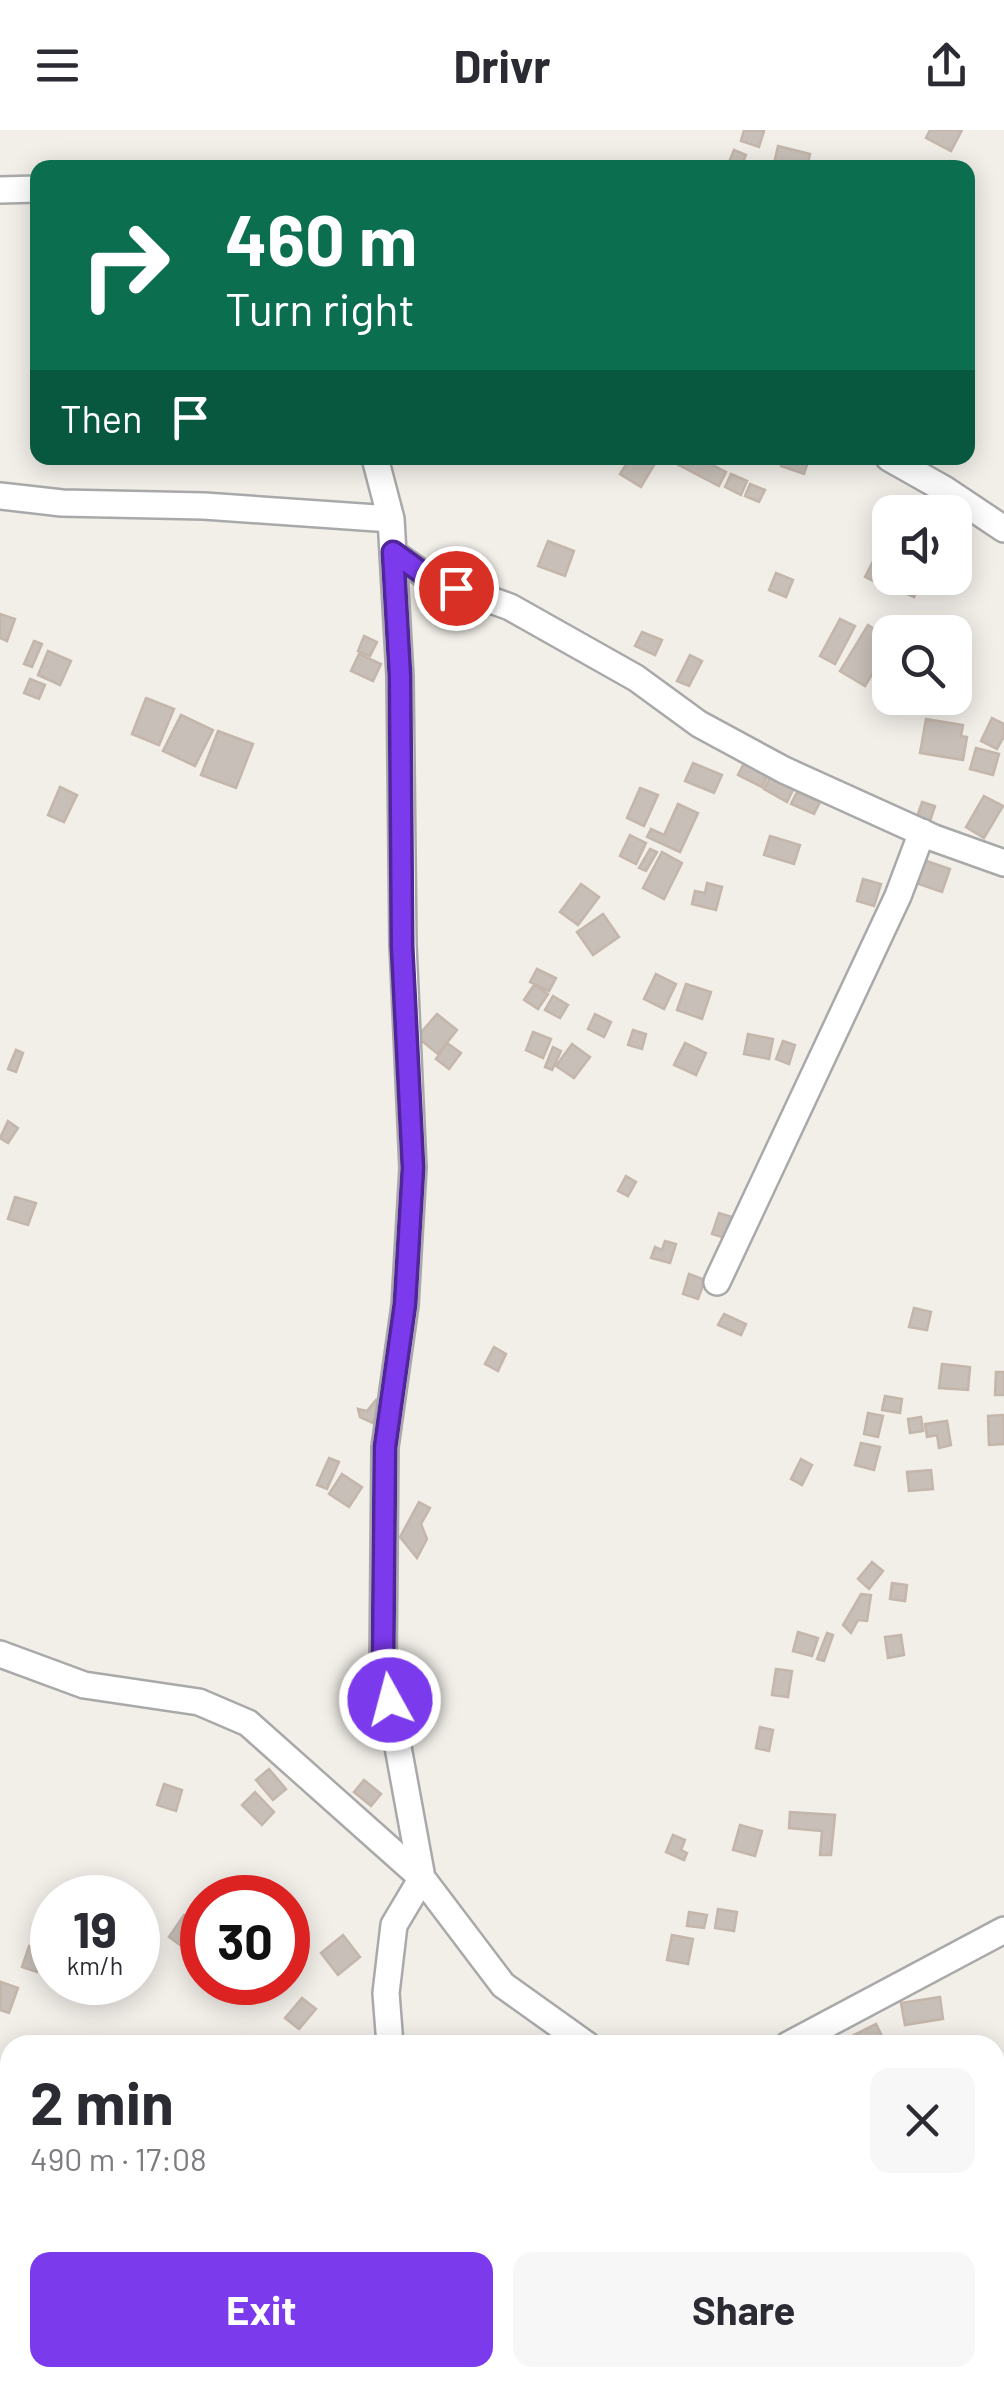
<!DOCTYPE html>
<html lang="en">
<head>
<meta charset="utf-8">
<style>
	body { margin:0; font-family:Barlow,sans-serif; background:#f7f7f7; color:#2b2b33; height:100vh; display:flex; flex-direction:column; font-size:38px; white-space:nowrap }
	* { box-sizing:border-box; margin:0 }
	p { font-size:32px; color:#7c7c81 }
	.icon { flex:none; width:55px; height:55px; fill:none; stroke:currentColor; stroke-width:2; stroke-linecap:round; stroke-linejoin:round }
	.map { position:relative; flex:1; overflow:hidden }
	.sheet { position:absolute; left:0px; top:1905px; width:1005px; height:352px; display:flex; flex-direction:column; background:#fff; border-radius:30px 30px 0 0; box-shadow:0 5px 25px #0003 }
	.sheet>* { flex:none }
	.guide { position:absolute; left:30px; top:30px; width:945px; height:305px; border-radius:20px; box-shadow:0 5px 25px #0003; background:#0b6e4f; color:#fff; overflow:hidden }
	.buttons { position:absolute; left:872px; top:365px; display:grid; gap:20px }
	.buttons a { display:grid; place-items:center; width:100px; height:100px; border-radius:20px; background:#fff; box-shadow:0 5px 25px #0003; font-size:50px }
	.speed { position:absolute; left:30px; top:1745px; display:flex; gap:20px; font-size:50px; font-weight:700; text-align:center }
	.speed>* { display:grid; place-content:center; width:130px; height:130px; border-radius:50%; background:#fff; box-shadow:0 5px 25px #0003; line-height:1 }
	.speed small { font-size:25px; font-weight:400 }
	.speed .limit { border:15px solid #d22; background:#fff; color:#111 }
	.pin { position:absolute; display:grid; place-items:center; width:85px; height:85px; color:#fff; margin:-42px; border:5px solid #fff; border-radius:50%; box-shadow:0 2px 10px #0007 }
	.me { position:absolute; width:110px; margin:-55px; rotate:353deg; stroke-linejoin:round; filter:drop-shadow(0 0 8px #0008) }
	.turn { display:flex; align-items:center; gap:35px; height:210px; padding:0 30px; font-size:45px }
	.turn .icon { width:130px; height:130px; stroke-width:2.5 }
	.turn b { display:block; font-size:70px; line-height:85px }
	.then { display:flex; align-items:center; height:95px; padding:0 30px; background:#0003; gap:20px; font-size:38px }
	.round { display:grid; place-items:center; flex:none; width:105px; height:105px; border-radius:20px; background:#f7f7f7 }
	.summary { display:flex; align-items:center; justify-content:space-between; height:170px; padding:0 30px }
	h1 { font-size:60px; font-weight:700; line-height:75px }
	.action { display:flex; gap:20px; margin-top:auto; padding:20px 30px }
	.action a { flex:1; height:115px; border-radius:20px; background:#7c3aed; color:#fff; font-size:40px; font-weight:700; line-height:115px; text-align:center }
	.action a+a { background:#f7f7f7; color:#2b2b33 }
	header { display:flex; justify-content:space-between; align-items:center; height:130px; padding:0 30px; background:#fff; font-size:45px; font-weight:700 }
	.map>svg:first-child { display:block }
	.building { fill:#c7bfb8; stroke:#c4b6ab; stroke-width:2.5 }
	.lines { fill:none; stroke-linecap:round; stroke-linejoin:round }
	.minor-casing { stroke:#a9a9a9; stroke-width:30 }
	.minor { stroke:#fff; stroke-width:25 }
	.route-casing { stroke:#51269a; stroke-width:25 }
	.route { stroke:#7c3aed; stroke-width:18 }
</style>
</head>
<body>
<header><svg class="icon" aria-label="menu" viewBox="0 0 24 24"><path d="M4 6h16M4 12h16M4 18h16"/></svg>Drivr<svg class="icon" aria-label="share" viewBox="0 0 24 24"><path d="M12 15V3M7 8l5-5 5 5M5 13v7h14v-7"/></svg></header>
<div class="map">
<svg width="1004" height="2256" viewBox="0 0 1004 2256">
	<rect width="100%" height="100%" fill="#f2efe9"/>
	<path class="building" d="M744,0L764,1L759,17L741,11Z
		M930,0H962L951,21L926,8Z
		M778,16L810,24L807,38H773Z
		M734,20L746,25L741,37L729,32Z
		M630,328H641L654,335L641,357L620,344Z
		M678,328H699L726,342L719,356L675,333Z
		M784,328L809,329L804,344L781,336Z
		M731,344L747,351L741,365L725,357Z
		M750,354L765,360L759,372L745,366Z
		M548,411L574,421L565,446L538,436Z
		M883,412L890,415V440L882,455L865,447Z
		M776,443L793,450L786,467L769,460Z
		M893,448L921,451L914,467L889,456Z
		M0,484L15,489L7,511L0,508Z
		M840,489L855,496L835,534L820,526Z
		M868,495L890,509V515L865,556L840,541Z
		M642,502L662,510L655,525L635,516Z
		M364,506L377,512L370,526L358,521Z
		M34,511L42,514L32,537L24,534Z
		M48,521L71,531L60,555L38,545Z
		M359,524L381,534L373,551L351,541Z
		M690,525L702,531L689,556L677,551Z
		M30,549L45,555L39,569L24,563Z
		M146,568L174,579L159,615L132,604Z
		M181,585L213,600L195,636L163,621Z
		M992,588L1004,594V606L997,619L981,611Z
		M926,589L963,595L961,606L967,607L963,630L920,623Z
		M218,601L253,614L236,658L201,645Z
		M976,618L999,624L993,645L970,639Z
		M693,633L722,645L714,663L685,651Z
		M744,633L768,645L762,657L738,645Z
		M771,646L794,658L787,672L764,659Z
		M60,657L77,665L64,692L48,685Z
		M640,658L658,665L644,696L627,688Z
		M797,662L820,672L814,684L791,674Z
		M984,666L1003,676L984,708L966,697Z
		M922,672L935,676L930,691L917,687Z
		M678,674L698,683L680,722L647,707L651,699L664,705Z
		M630,705L646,713L636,734L620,726Z
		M770,706L800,715L794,734L764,725Z
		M650,719L657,722L646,741L639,738Z
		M662,722L682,733L664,769L643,758Z
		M918,728L950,739L942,762L910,751Z
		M863,749L881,754L874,776L857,771Z
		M707,753L722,757L716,780L692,774L695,761L705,763Z
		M581,754L599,767L578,795L560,782Z
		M603,784L619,807L593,825L577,802Z
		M537,839L556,848L549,861L530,852Z
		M656,844L676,854L664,879L644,869Z
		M686,854L711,862L702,889L677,880Z
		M534,855L548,864L538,879L524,870Z
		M553,866L568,875L560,888L545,880Z
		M437,884L457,900L438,924L417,907Z
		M595,884L611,892L604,907L588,899Z
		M633,900L646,904L642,919L628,915Z
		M533,902L551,909L543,928L526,920Z
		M748,904L773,909L769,929L744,924Z
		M783,911L795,915L789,934L776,929Z
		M447,913L461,923L449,939L436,929Z
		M685,913L706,923L696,945L674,935Z
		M572,914L590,927L574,948L556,936Z
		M553,917L561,921L552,940L545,937Z
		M16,920L23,923L16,942L8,939Z
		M8,991L18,998L8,1013L0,1008Z
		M626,1046L636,1052L628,1066L618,1061Z
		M15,1067L36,1073L28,1095L8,1089Z
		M719,1083L732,1087L725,1108L712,1104Z
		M665,1111L676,1114L670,1133L651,1128L655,1117L662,1120Z
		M689,1144L705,1150L698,1169L683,1164Z
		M914,1178L931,1182L927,1200L909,1197Z
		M724,1184L746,1194L741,1205L718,1195Z
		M494,1217L506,1224L498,1241L485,1234Z
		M942,1234L970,1237L968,1260L939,1258Z
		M996,1242H1004V1265H995Z
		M885,1266L902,1269L900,1283L882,1280Z
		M376,1270L381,1274L373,1293L360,1287L358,1279L367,1281Z
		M868,1283L883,1286L878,1307L864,1304Z
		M1004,1285V1314L989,1315L988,1286Z
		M921,1287L923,1301L910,1303L908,1289Z
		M947,1291L951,1315L939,1318L937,1305L927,1307L925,1294Z
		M861,1313L880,1317L874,1340L855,1335Z
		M329,1328L339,1332L327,1359L317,1355Z
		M801,1329L812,1335L802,1355L791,1349Z
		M931,1340L933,1359L909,1361L907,1342Z
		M342,1344L362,1357L349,1377L329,1364Z
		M419,1372L430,1378L421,1394L427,1409L417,1428L400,1407Z
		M872,1432L883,1441L869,1459L858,1449Z
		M892,1453L907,1455L905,1471L890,1469Z
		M861,1464L871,1465L867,1491L858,1490L851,1503L843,1495Z
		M798,1502L818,1508L812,1526L793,1521Z
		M827,1503L833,1505L824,1531L817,1529Z
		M901,1505L904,1525L888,1528L885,1507Z
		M776,1539L792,1541L788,1567L772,1565Z
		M760,1597L773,1600L769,1621L756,1618Z
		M269,1639L286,1659L273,1670L256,1650Z
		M364,1650L381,1664L371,1676L354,1662Z
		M164,1654L182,1660L176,1681L157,1675Z
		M255,1662L274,1682L262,1695L242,1675Z
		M790,1682L835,1685L831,1725H820L822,1701L789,1698Z
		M740,1695L762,1701L755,1726L733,1720Z
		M673,1705L685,1710L681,1720L687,1723L684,1730L666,1722Z
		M718,1779L737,1782L734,1801L715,1798Z
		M689,1782L707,1785L704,1798L687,1796Z
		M184,1785L195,1793L180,1815L169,1807Z
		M343,1805L360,1827L338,1845L321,1823Z
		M672,1805L693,1809L688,1834L667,1830Z
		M29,1816L44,1821L37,1842L22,1837Z
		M1,1852L18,1858L9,1883L0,1880Z
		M940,1867L943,1889L905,1895L901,1873Z
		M302,1868L316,1879L299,1899L285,1888Z
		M876,1894L884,1910L873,1915H856L852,1906Z"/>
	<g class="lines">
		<g class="minor-casing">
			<path id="minor" d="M0,60L38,59
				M375,328L391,389L393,423L400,546L403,815L413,1038L405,1175L385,1317L383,1535L422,1748L394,1795L386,1863L390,1915
				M889,328L944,359L1004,399
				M0,366L62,373L204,376L391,389
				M393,423L429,448L510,477L636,548L699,594L784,640L934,708L1004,733
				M717,1152L898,766L922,702
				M0,1524L84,1555L199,1572L248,1593L422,1748L503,1855L587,1915
				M788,1915L1004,1800
				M389,2256L390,2248"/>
		</g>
		<use href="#minor" class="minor"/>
	</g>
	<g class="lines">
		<g class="route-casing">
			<path id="route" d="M390,1570L383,1535L385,1317L405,1174L413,1038L402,816L400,546L393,422L429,448L456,458"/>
		</g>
		<use href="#route" class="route"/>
	</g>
</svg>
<div class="buttons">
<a><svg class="icon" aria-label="sound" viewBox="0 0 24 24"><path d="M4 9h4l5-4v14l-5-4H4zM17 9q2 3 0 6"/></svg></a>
<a><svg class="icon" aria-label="search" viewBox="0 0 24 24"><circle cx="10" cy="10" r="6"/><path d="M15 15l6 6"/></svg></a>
</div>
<div class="speed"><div>19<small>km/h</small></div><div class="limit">30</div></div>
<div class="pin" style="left:456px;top:458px;background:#d93025"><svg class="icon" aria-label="arrive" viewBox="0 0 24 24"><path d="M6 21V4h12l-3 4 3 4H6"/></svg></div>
<svg class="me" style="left:390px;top:1570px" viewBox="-20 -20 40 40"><circle r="17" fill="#7c3aed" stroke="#fff" stroke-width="3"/><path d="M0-11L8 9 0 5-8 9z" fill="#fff"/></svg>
<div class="guide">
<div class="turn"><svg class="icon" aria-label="right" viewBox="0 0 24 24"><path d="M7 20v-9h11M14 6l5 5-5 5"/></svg><div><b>460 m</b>Turn right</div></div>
<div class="then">Then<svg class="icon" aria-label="arrive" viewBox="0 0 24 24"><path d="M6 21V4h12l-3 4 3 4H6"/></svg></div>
</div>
<section class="sheet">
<div class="summary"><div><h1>2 min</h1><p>490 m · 17:08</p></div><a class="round"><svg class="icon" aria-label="close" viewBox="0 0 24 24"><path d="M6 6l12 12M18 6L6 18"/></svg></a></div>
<div class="action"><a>Exit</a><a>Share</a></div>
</section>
</div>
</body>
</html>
